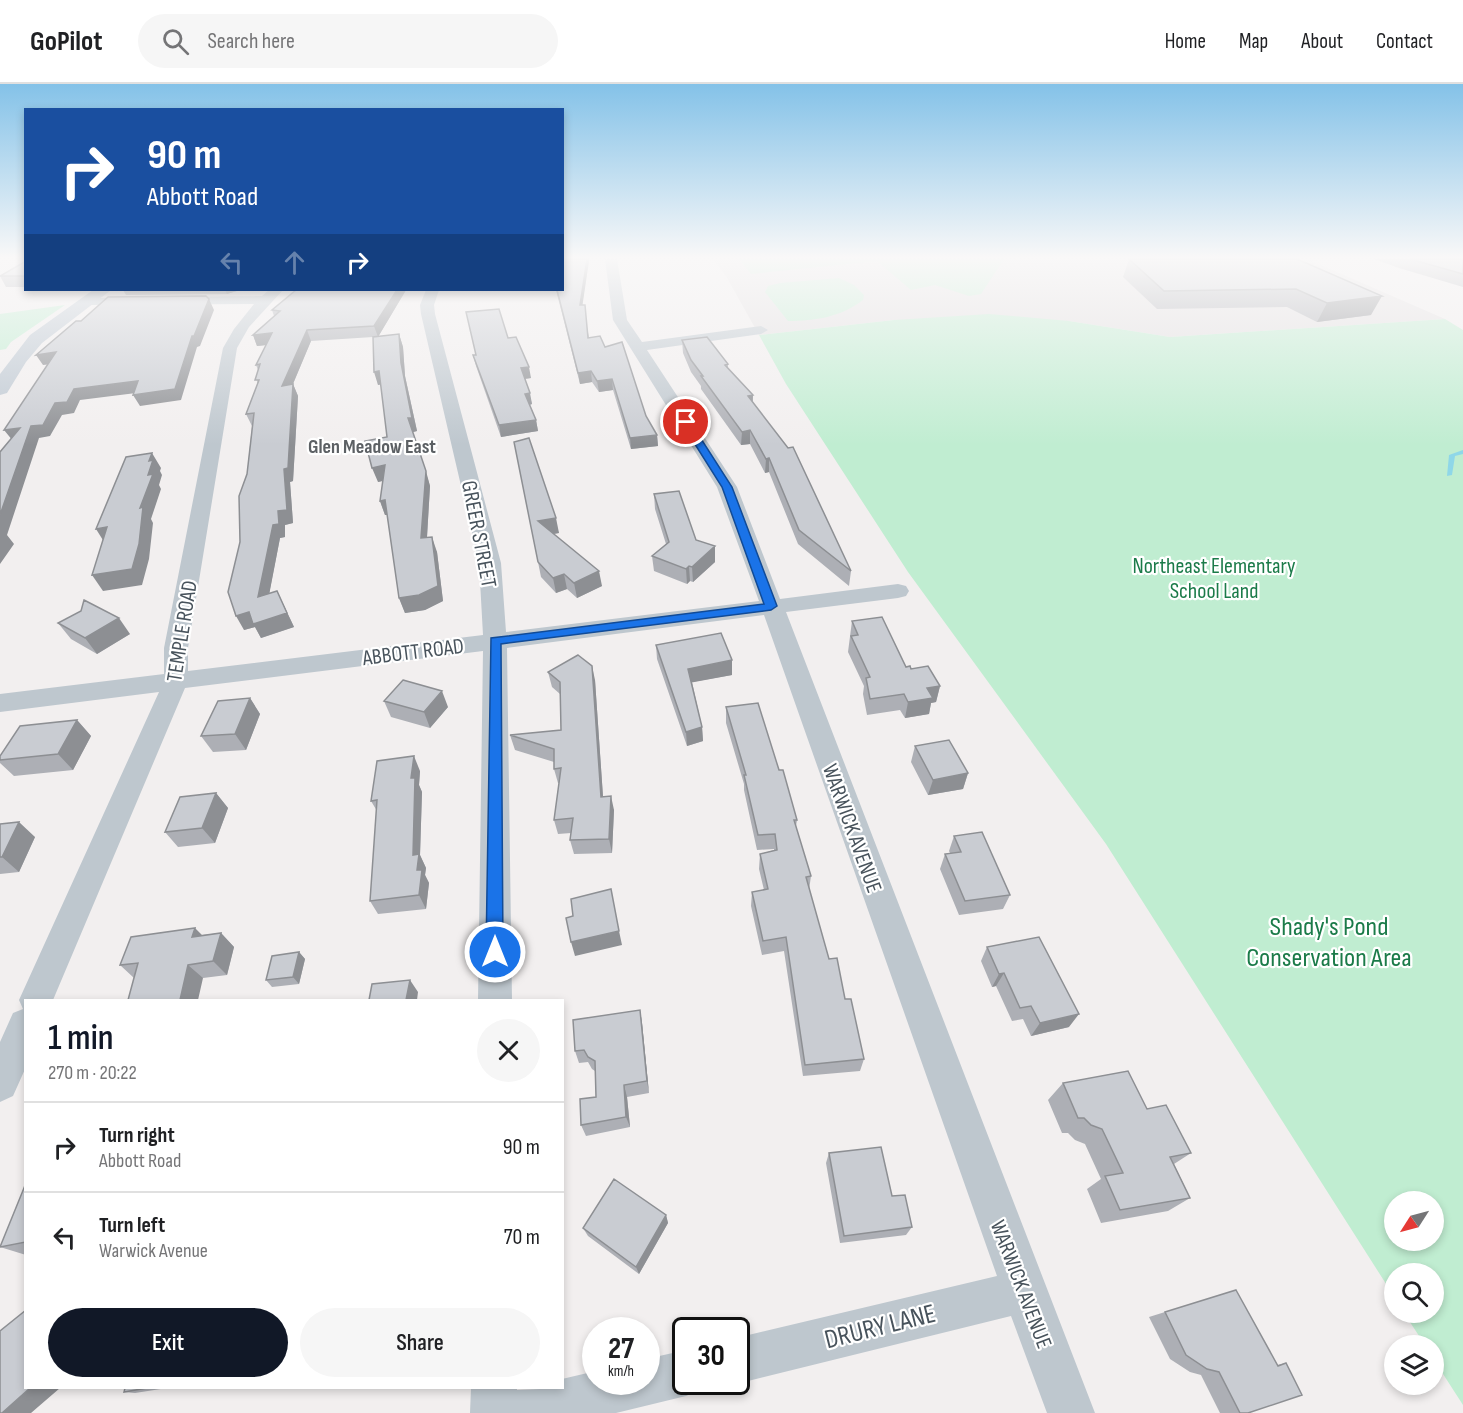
<!DOCTYPE html>
<html lang="en">
<head>
<meta charset="utf-8">
<style>
	body { margin:0; font-family:"Sofia Sans Condensed",sans-serif; background:#f6f6f6; color:#202124; height:100vh; display:flex; flex-direction:column; font-size:22px; white-space:nowrap }
	* { box-sizing:border-box; margin:0 }
	p { font-size:20px; color:#757577 }
	.icon { flex:none; width:33px; height:33px; fill:none; stroke:currentColor; stroke-width:2; stroke-linecap:round; stroke-linejoin:round }
	.map { position:relative; flex:1; overflow:hidden }
	.drawer { position:absolute; left:24px; top:915px; width:540px; height:390px; display:flex; flex-direction:column; background:#fff; border-radius:0px; box-shadow:0 3px 9px #0003 }
	.drawer>* { flex:none }
	.hud { position:absolute; left:24px; top:24px; width:540px; height:183px; border-radius:0px; box-shadow:0 3px 9px #0003; background:#1a4fa0; color:#fff; overflow:hidden }
	.needle { width:39px; rotate:234deg }
	.fabs { position:absolute; left:1384px; top:1107px; display:grid; gap:12px }
	.fabs a { display:grid; place-items:center; width:60px; height:60px; border-radius:50%; background:#fff; box-shadow:0 3px 9px #0003; font-size:30px }
	.speed { position:absolute; left:582px; top:1233px; display:flex; gap:12px; font-size:30px; font-weight:700; text-align:center }
	.speed>* { display:grid; place-content:center; width:78px; height:78px; border-radius:50%; background:#fff; box-shadow:0 3px 9px #0003; line-height:1 }
	.speed small { font-size:15px; font-weight:400 }
	.speed .limit { border:3px solid #111; border-radius:9px; background:#fff; color:#111 }
	.pin { position:absolute; display:grid; place-items:center; width:51px; height:51px; color:#fff; margin:-26px; border:3px solid #fff; border-radius:50%; box-shadow:0 2px 6px #0007 }
	.me { position:absolute; width:66px; margin:-33px; rotate:0deg; stroke-linejoin:round; filter:drop-shadow(0 0 4px #0008) }
	.turn { display:flex; align-items:center; gap:21px; height:126px; padding:0 24px; font-size:27px }
	.turn .icon { width:78px; height:78px; stroke-width:2.5 }
	.turn b { display:block; font-size:42px; line-height:51px }
	.lanes { display:flex; align-items:center; height:57px; padding:0 24px; background:#0003; justify-content:center; gap:30px; direction:ltr }
	.lanes .off { opacity:.35 }
	.round { display:grid; place-items:center; flex:none; width:63px; height:63px; border-radius:32px; background:#f6f6f6 }
	.summary { display:flex; align-items:center; justify-content:space-between; height:102px; padding:0 24px }
	h1 { font-size:36px; font-weight:600; line-height:45px; color:#111827 }
	.button { display:flex; gap:12px; margin-top:auto; padding:12px 24px }
	.button a { flex:1; height:69px; border-radius:36px; background:#111827; color:#fff; font-size:24px; font-weight:600; line-height:69px; text-align:center }
	.button a+a { background:#f6f6f6; color:#202124 }
	ul { padding:0; list-style:none }
	li { display:flex; align-items:center; gap:18px; height:90px; padding:0 24px; border-top:2px solid #e0e0e0 }
	li div { flex:1 }
	li b { display:block; font-size:22px }
	li em { font-style:normal }
	header { display:flex; align-items:center; gap:36px; box-sizing:border-box; height:84px; padding:0 30px; background:#fff; border-bottom:2px solid #e0e0e0 }
	header strong { font-size:28px }
	nav { display:flex; gap:33px; margin-inline-start:auto; font-size:21px }
	.search { width:420px; height:54px; background:#f6f6f6; display:flex; align-items:center; gap:15px; box-sizing:border-box; padding:0 21px; border-radius:33px; color:#757577; font-size:22px }
	.map>svg:first-child { display:block }
	.education { fill:#e3e0e1 }
	.green { fill:#c0edd1; fill-rule:evenodd }
	.lines { fill:none; stroke-linecap:round; stroke-linejoin:round }
	.stream { fill:#8fd7e8; fill-rule:evenodd }
	.street { fill:#bec7ce; fill-rule:evenodd }
	.secondary { fill:#bec8d2; fill-rule:evenodd }
	.wall { fill:#adafb5 }
	.shaded-wall { fill:#8d8f93 }
	.building { fill:#c9ccd2; stroke:#8d8f93; stroke-width:1.5 }
	.route { fill:#1a73e8; stroke:#114b97; stroke-width:1.5 }
	.labels { text-anchor:middle; stroke-width:4.5; stroke-linejoin:round; paint-order:stroke }
	.far-neighbourhood-label { font-size:20px; font-weight:bold; fill:#5c6064; stroke:#fff }
	.street-label { font-size:22px; fill:#48535c; stroke:#fff }
	.park-label { font-size:22px; fill:#1b7b49; stroke:#fff }
	.near-park-label { font-size:27px; fill:#1b7b49; stroke:#fff }
	.near-street-label { font-size:27px; fill:#48535c; stroke:#fff }
</style>
</head>
<body>
<header>
<strong>GoPilot</strong>
<div class="search"><svg class="icon" aria-label="search" viewBox="0 0 24 24"><circle cx="10" cy="10" r="6"/><path d="M15 15l6 6"/></svg>Search here</div>
<nav><a>Home</a><a>Map</a><a>About</a><a>Contact</a></nav>
</header>
<div class="map">
<svg width="1463" height="1329" viewBox="0 0 1463 1329">
	<rect width="100%" height="100%" fill="#f2efef"/>
	<path class="education" d="M713,175H1307L1445,235L1170,253L1069,237L894,236L759,251L726,192Z"/>
	<path class="green" d="M739,175H1004L981,210L969,212L935,201L911,206L877,177L751,190Z
		M839,194L854,201L864,211L863,216C841,233 815,237 788,237L765,208L768,202L780,199Z
		M65,221L11,258L6,265L0,266V230Z
		M989,230L1069,237L1170,253L1445,235L1463,246V1321L1434,1276V1262L1425,1261L1404,1229L1434,1228V1190H1395V1214L1106,760L908,488L786,300L759,251L894,236ZM1395,1118H1434V1156H1395Z"/>
	<g class="lines">
		<path class="stream" d="M1463,366V370L1455,372L1452,391L1447,392L1449,371Z"/>
		<path class="street" d="M605,175H617L627,236L642,258L761,242L768,246L761,250L647,266L737,403L780,515L898,500L906,502L909,507L906,512L898,514L786,528L1095,1329H1047L1011,1232L736,1300L730,1298H736V1254L997,1192L764,531L507,564L512,916H478L483,567L185,604L53,916H26V983L13,1012L0,1018V958L13,929L23,925L19,916L159,608L0,628V610L164,590V564L223,264L234,245L254,220L87,221L82,220L80,217L82,214L262,212L269,206H283L249,243L237,264L188,564V587L483,551L479,479L421,230L420,221L426,206H439L434,221L435,230L501,479L506,548L759,517L717,403L613,236Z
			M686,1266V1298H706L702,1305L686,1312L616,1329H470L471,1304H517V1306L562,1304V1295L596,1287V1298H646V1275Z"/>
		<path class="secondary" d="M93,206H111L42,259L26,278L7,309L0,311V290L30,251Z"/>
	</g>
	<path class="wall" d="M562,175H589L582,221L589,253L605,263L657,351L658,362L631,365L613,306L599,308L592,298L580,300L556,206Z
		M1129,175H1297L1371,231L1317,238L1287,223L1157,225L1123,193Z
		M1374,175H1463V203L1399,184Z
		M26,177V203H6L0,192Z
		M123,206H240L227,210L126,211Z
		M406,206L378,253L399,250L403,263L405,292L417,347L413,348L430,402L427,454L437,468L443,517L425,526L405,529L399,514L387,431H385L380,417L383,397L378,398L387,353L381,300L378,301L373,253L311,257L293,300L298,312L293,397L290,398L293,439L285,441V453L280,454L269,510L277,507L294,543L261,554L255,543L244,546L240,458L252,342L246,330L257,301L258,286L256,281L266,261L257,262L253,251L274,232L272,226Z
		M508,254L531,294L525,295L532,320L530,321L536,336L538,347L501,353L476,282L473,271H476Z
		M682,256L728,280V284L753,311V318L851,487L849,502L798,460L769,388L765,389L750,360L741,361L701,305V302L691,288L683,269Z
		M514,358L559,449L553,450L602,502L577,514L567,505L556,509L541,493Z
		M654,410L696,456L715,478L693,498L690,497L687,500L654,487L652,472L666,460L655,425Z
		M852,537L906,583L940,602L936,618L931,619L929,630L905,634L900,626L867,631L863,610L864,602L848,568Z
		M58,539L130,550L97,570L71,555Z
		M656,561L732,591L692,598L702,643L703,657L687,662L657,575Z
		M548,588L595,596L603,713L614,726L612,769L574,770L570,756L571,749L558,750L554,736L559,699H558L554,685V678L515,666L510,651L561,646L560,610L552,603Z
		M250,614L260,630L246,666L213,668L201,652Z
		M384,617L448,623L430,644L391,633Z
		M726,623L779,686L797,736L796,742L811,792L809,806L829,875L845,915L864,975L860,987L803,992L784,867L762,871L751,822L752,808L764,806L759,785L760,770L774,766V765L757,766L744,706V700L726,639Z
		M77,636L91,652L73,686L14,692L0,679V672Z
		M915,662L968,689L963,705L928,711L911,678Z
		M420,687L419,701L422,708L420,771L426,784L425,791L429,799L426,825L378,830L370,817L377,727L371,717Z
		M216,709L228,724L215,759L178,763L165,748Z
		M0,740L35,753L19,788L0,790Z
		M954,752L1010,811L1003,825L959,831L940,785L945,770L950,769L949,767Z
		M221,849L234,863L227,891L203,894H134L120,881L202,851Z
		M987,863L1069,943L1031,952L1023,935L1012,937L996,902L992,903L981,877Z
		M299,868L305,875L299,900L272,903L266,896Z
		M640,926L642,939L649,1009L627,1013L630,1043L586,1052L581,1041L596,1013L595,987L592,985L588,978L579,979L575,967Z
		M1063,999L1147,1025L1191,1069L1174,1080L1190,1114L1168,1127L1101,1139L1087,1105L1101,1095L1085,1060L1075,1056L1068,1049H1062L1048,1016Z
		M829,1069L892,1112L912,1143L906,1151L840,1159L826,1079Z
		M26,1099V1171L0,1163Z
		M666,1131L668,1139L639,1190L588,1152L583,1144Z
		M1165,1228L1277,1281L1286,1279L1248,1329H1220L1201,1291L1190,1288L1170,1275L1149,1233Z
		M125,1304H167L135,1309L124,1308Z"/>
	<path class="shaded-wall" d="M587,175H589V177L581,231L580,221Z
		M225,206H240L227,210Z
		M397,206H406L378,253L374,242Z
		M1382,212L1371,231L1317,238L1327,219Z
		M209,215L214,226L200,262L197,263L181,316L140,322L133,311L192,252Z
		M307,246L311,257L287,314L282,302Z
		M272,249L277,260L257,262L253,251Z
		M399,250L403,263L405,292L417,347L413,348L408,334L401,279Z
		M56,268L62,279L43,281L36,271Z
		M529,283L531,294L523,295L521,284Z
		M379,287L383,300L378,301L374,288Z
		M591,287L592,298L580,300L578,289Z
		M612,295L613,306L599,308L597,297Z
		M138,297L144,308L80,316L74,329L62,331L50,352L39,354L7,451L14,460L0,480V431L13,357L4,346L31,342L55,319L74,305Z
		M293,300L298,312L293,397L290,398L293,439L285,441V453L280,454L266,527L258,513L273,441L278,427L284,385Z
		M530,309L532,320L528,321L525,310Z
		M753,311L752,325L748,312Z
		M536,336L538,347L501,353L499,341Z
		M750,346V360L741,361L742,348Z
		M657,351L658,362L631,365L630,354Z
		M152,369L161,384L160,387L162,391L159,401L161,405L151,435L153,439L149,475L142,501L103,507L92,491L140,424L148,391L149,377Z
		M769,374V388L765,389L766,375Z
		M385,381L390,395L378,398L372,384Z
		M426,387L430,402L426,469L421,454Z
		M385,416L390,431H385L380,417Z
		M556,434L559,449L541,452L538,437Z
		M107,443L106,461L96,445Z
		M432,453L437,468L443,517L425,526L405,529L399,514Z
		M715,462V478L693,498L692,483Z
		M689,482L690,497L687,500L686,485Z
		M599,487L602,502L577,514L574,499Z
		M564,490L567,505L556,509L553,494Z
		M277,507L294,543L261,554L255,543L244,546L236,532Z
		M119,534L130,550L97,570L85,554Z
		M732,576V591L689,599L688,585Z
		M592,582L595,596L604,727L601,713Z
		M940,602L936,618L931,619L929,630L905,634L908,618L927,604Z
		M442,607L448,623L430,644L424,628Z
		M250,614L260,630L246,666L235,650Z
		M77,636L91,652L73,686L58,670Z
		M702,643L703,657L687,662L686,648Z
		M414,672L420,687L419,701L422,708L420,771L426,784L425,791L429,799L426,825L419,811L417,786L413,771L411,694Z
		M968,689L963,705L928,711L933,696Z
		M216,709L228,724L215,759L202,744Z
		M611,712L614,726L612,769L609,755Z
		M19,738L35,753L19,788L2,773Z
		M195,844L209,858L192,853Z
		M619,847L622,861L575,872L571,858Z
		M221,849L234,863L227,891L213,877Z
		M299,868L305,875L299,900L293,893Z
		M188,881L203,894L198,916H180Z
		M1004,889L996,902L992,903L999,890Z
		M410,896L418,908L417,916H406Z
		M640,926L642,939L649,1009L647,997Z
		M1079,930L1069,943L1031,952L1040,939Z
		M624,1001L627,1013L630,1043L626,1033Z
		M666,1131L668,1139L639,1190L636,1183Z
		M30,1304H60L31,1329H2Z"/>
	<path class="building" d="M562,175H587L580,221H585L588,254L600,252L605,263L622,258L646,332L657,351L630,354L612,295L597,297L591,287L578,289L557,206H562Z
		M1129,175H1297L1382,212L1327,219L1296,205L1164,207Z
		M1410,175H1461L1463,176V190Z
		M26,177V192H0Z
		M296,206H397L374,242L307,246L282,302L293,300L288,384L284,385L287,426L278,427L279,440L273,441L258,513L277,507L287,529L253,540L249,528L236,532L228,508L240,458L239,412L247,390L254,329L246,330L259,296H255L260,280L256,281L272,249L253,251L280,227L272,226Z
		M206,212L209,215L194,252H192L175,305L133,311L138,297L74,305L67,318L55,319L43,341L31,342L0,431V368L20,344L4,346L56,268L36,271L76,237H81L108,213Z
		M499,225L508,254L516,253L529,283L521,284L530,309L525,310L536,336L499,341L473,271H476L466,228Z
		M399,250L401,279L412,334H408L426,387L421,454L432,453L438,502L419,511L399,514L385,416L380,417L385,381L372,384L365,357L387,353L379,287L374,288L373,253Z
		M707,253L728,280L725,281L753,311L748,312L788,364L793,363L851,487L799,446L769,374L766,375L750,346L742,348L701,292H703L691,276L682,256Z
		M529,354L556,434L538,437L599,487L574,499L564,490L553,494L538,478L514,358Z
		M152,369L149,377L153,376L148,391L153,390L140,424L143,423L139,460L132,485L92,491L107,443L96,445L126,373Z
		M679,407L696,456L715,462L692,483L689,482L686,485L652,472L669,458L654,410Z
		M84,516L119,534L85,554L58,539L81,527Z
		M882,533L906,583L910,582L911,585L928,582L940,602L927,604L933,614L908,618L904,610L870,615L866,594L870,593L851,552L858,551L852,537Z
		M721,549L732,576L688,585L702,643L686,648L656,561Z
		M578,571L592,582L601,713L611,712L609,755L570,756L573,734L554,736L561,684L554,685V665L510,651L561,646L560,598L548,588Z
		M403,596L442,607L424,628L384,617Z
		M250,614L235,650L201,652L218,617Z
		M758,619L779,686H783L797,736H794L811,792L806,793L829,875L837,874L845,915H851L864,975L805,981L786,853L763,857L752,808L768,805L760,770L777,766L775,750L758,751L744,691H746L726,623Z
		M77,636L58,670L0,676V672L20,642Z
		M949,656L968,689L933,696L915,662Z
		M414,672L411,694H415L413,771L419,770L417,786H422L419,811L370,817L377,716L371,717L377,677Z
		M216,709L202,744L165,748L180,713Z
		M19,738L2,773H0V740Z
		M982,748L1010,811L965,817L945,770L961,768L954,752Z
		M611,805L619,847L571,858L566,834L573,832L571,815Z
		M195,844L192,853L221,849L213,877L188,881L180,916H128L138,879L120,881L131,853Z
		M1039,853L1079,930L1040,939L1031,922L1020,924L1004,889L999,890L987,863Z
		M299,868L293,893L266,896L272,872Z
		M410,896L406,916H369L372,900Z
		M640,926L647,997L624,1001L626,1033L581,1041L580,1015L596,1013L595,977L588,973L584,966L575,967L573,936Z
		M1128,987L1147,1025L1166,1021L1191,1069L1170,1073L1190,1114L1120,1126L1105,1092L1123,1089L1102,1045L1091,1041L1084,1034H1078L1063,999Z
		M881,1063L892,1112L905,1111L912,1143L844,1152L829,1069Z
		M614,1095L666,1131L636,1183L583,1144Z
		M26,1099V1158L0,1163Z
		M1236,1206L1278,1282L1286,1279L1302,1311L1248,1329H1240L1219,1288L1207,1285L1186,1271L1165,1228Z
		M26,1226V1304H30L2,1329H0V1247Z
		M125,1304H147L124,1308Z"/>
	<linearGradient id="sky" x2="0" y2="1"><stop stop-color="#84c2e8"/><stop offset="0.48" stop-color="#f9f8f8"/><stop offset="1" stop-color="#f9f8f8" stop-opacity="0"/></linearGradient>
	<rect width="1463" height="361" fill="url(#sky)"/>
	<path class="route" d="M683,336H689L732,403L777,522L771,526L501,560L503,868L501,874L495,876L489,874L486,868L491,554L764,520L722,403L681,338Z"/>
	<g class="labels">
		<g class="far-neighbourhood-label">
			<text x="372" y="369">Glen Meadow East</text>
		</g>
		<g class="street-label">
			<text transform="translate(480 450) rotate(79)" y="8">GREER STREET</text>
			<text transform="translate(181 547) rotate(-81)" y="8">TEMPLE ROAD</text>
			<text transform="translate(413 567) rotate(-7)" y="8">ABBOTT ROAD</text>
			<text transform="translate(853 744) rotate(70)" y="8">WARWICK AVENUE</text>
			<text transform="translate(1022 1200) rotate(69)" y="8">WARWICK AVENUE</text>
		</g>
		<g class="park-label">
			<text x="1214" y="489">Northeast Elementary<tspan x="1214" dy="25">School Land</tspan></text>
		</g>
		<g class="near-park-label">
			<text x="1329" y="851">Shady's Pond<tspan x="1329" dy="31">Conservation Area</tspan></text>
		</g>
		<g class="near-street-label">
			<text transform="translate(880 1242) rotate(-14)" y="9">DRURY LANE</text>
		</g>
	</g>
</svg>
<div class="fabs">
<a><svg class="needle" viewBox="-14 -14 28 28"><path d="M0-13l5 13h-10z" fill="#e53935"/><path d="M0 13l5-13h-10z" fill="#757577"/></svg></a>
<a><svg class="icon" aria-label="search" viewBox="0 0 24 24"><circle cx="10" cy="10" r="6"/><path d="M15 15l6 6"/></svg></a>
<a><svg class="icon" aria-label="layers" viewBox="0 0 24 24"><path d="M12 4l9 5-9 5-9-5zM3 14l9 5 9-5"/></svg></a>
</div>
<div class="speed"><div>27<small>km/h</small></div><div class="limit">30</div></div>
<div class="pin" style="left:686px;top:338px;background:#d93025"><svg class="icon" aria-label="arrive" viewBox="0 0 24 24"><path d="M6 21V4h12l-3 4 3 4H6"/></svg></div>
<svg class="me" style="left:495px;top:868px" viewBox="-20 -20 40 40"><circle r="17" fill="#1a73e8" stroke="#fff" stroke-width="3"/><path d="M0-11L8 9 0 5-8 9z" fill="#fff"/></svg>
<div class="hud">
<div class="turn"><svg class="icon" aria-label="right" viewBox="0 0 24 24"><path d="M7 20v-9h11M14 6l5 5-5 5"/></svg><div><b>90 m</b>Abbott Road</div></div>
<div class="lanes"><svg class="icon off" aria-label="left" viewBox="0 0 24 24"><path d="M17 20v-9H6M10 6l-5 5 5 5"/></svg><svg class="icon off" aria-label="ahead" viewBox="0 0 24 24"><path d="M12 20V5M6 11l6-6 6 6"/></svg><svg class="icon" aria-label="right" viewBox="0 0 24 24"><path d="M7 20v-9h11M14 6l5 5-5 5"/></svg></div>
</div>
<section class="drawer">
<div class="summary"><div><h1>1 min</h1><p>270 m · 20:22</p></div><a class="round"><svg class="icon" aria-label="close" viewBox="0 0 24 24"><path d="M6 6l12 12M18 6L6 18"/></svg></a></div>
<ul>
<li><svg class="icon" aria-label="right" viewBox="0 0 24 24"><path d="M7 20v-9h11M14 6l5 5-5 5"/></svg><div><b>Turn right</b><p>Abbott Road</p></div><em>90 m</em></li>
<li><svg class="icon" aria-label="left" viewBox="0 0 24 24"><path d="M17 20v-9H6M10 6l-5 5 5 5"/></svg><div><b>Turn left</b><p>Warwick Avenue</p></div><em>70 m</em></li>
</ul>
<div class="button"><a>Exit</a><a>Share</a></div>
</section>
</div>
</body>
</html>
